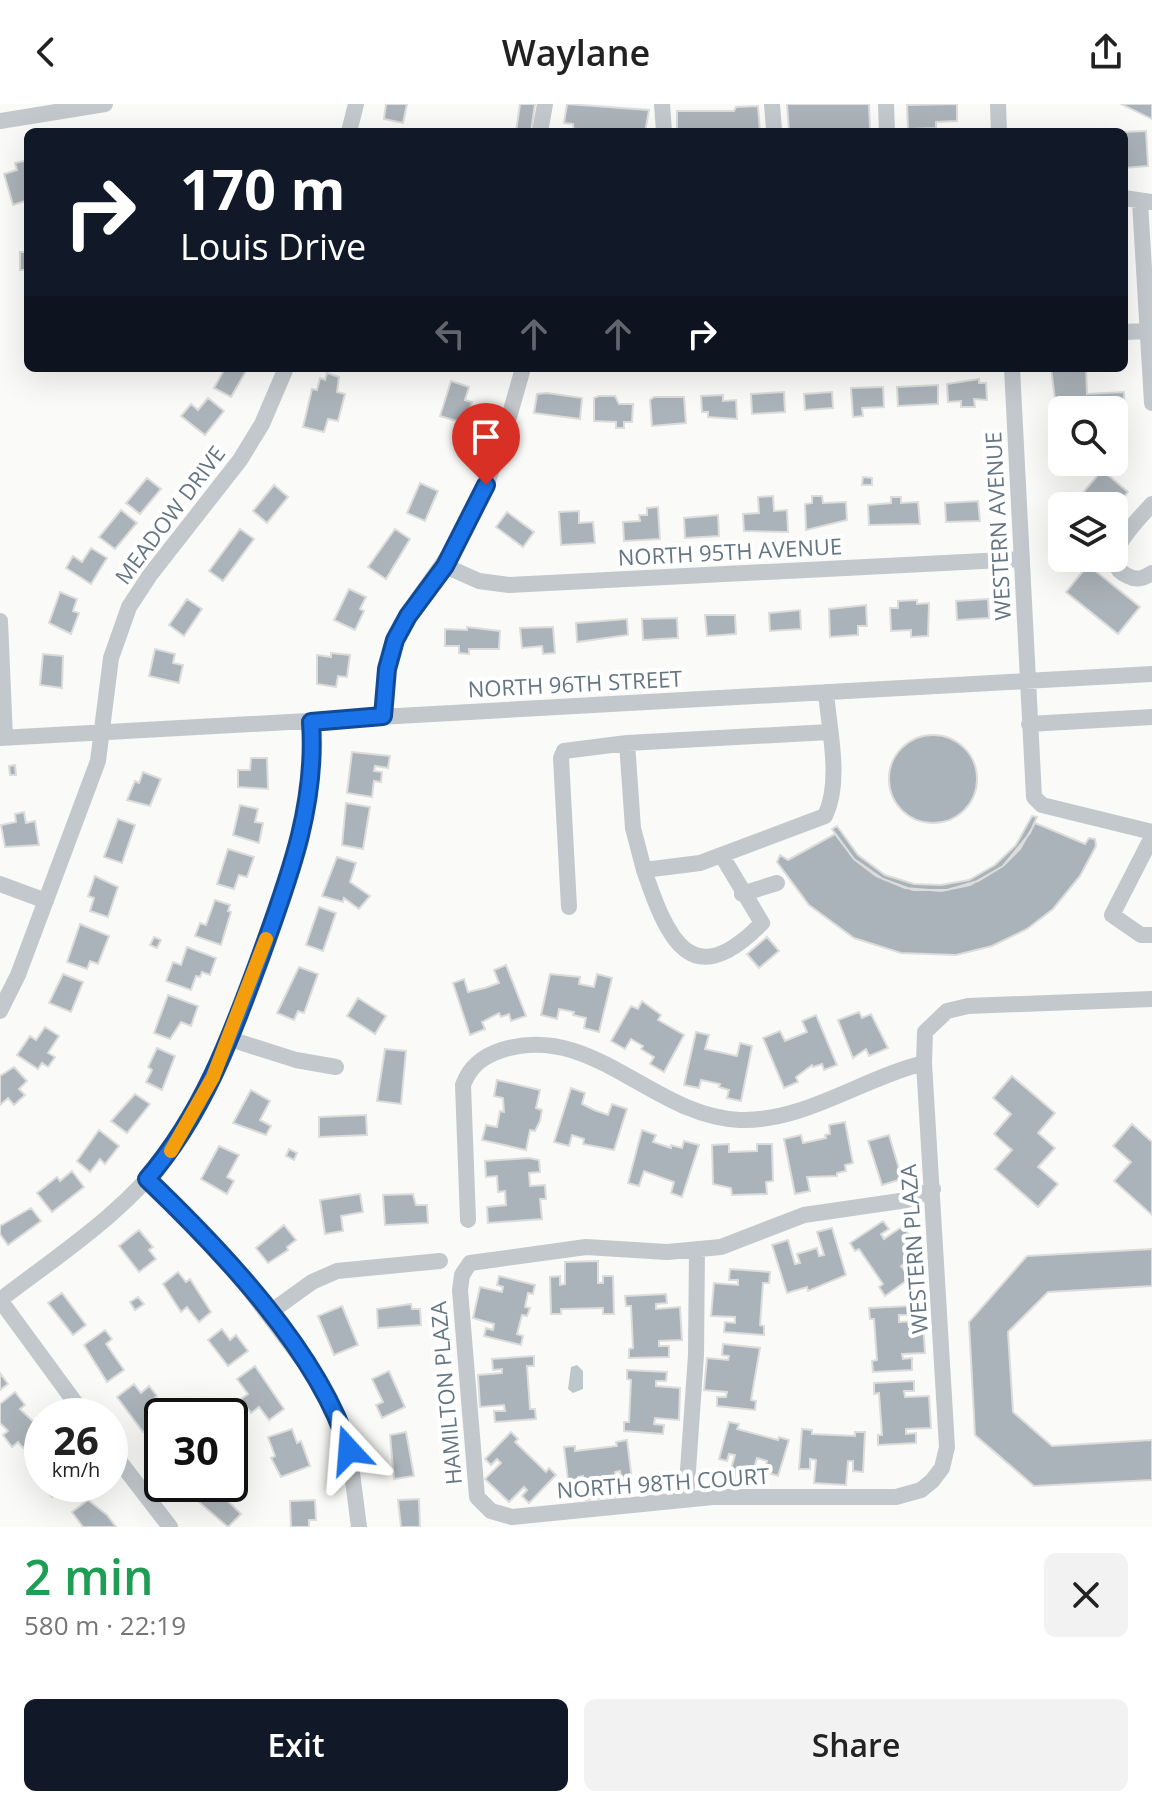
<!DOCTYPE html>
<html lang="en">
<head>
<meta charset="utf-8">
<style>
	body { margin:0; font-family:"Open Sans",sans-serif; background:#f2f2f2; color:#222; height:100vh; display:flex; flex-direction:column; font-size:30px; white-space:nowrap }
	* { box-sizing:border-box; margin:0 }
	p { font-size:26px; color:#767676 }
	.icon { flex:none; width:44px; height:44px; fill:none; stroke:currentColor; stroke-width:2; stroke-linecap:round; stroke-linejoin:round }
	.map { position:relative; height:1423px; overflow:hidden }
	.drawer { display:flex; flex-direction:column; background:#fff; flex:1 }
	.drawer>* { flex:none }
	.guide { position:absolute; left:24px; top:24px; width:1104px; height:244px; border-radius:12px; box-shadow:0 8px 32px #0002; background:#111827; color:#fff; overflow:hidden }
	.fabs { position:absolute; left:1048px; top:292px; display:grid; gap:16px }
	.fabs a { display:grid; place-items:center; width:80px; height:80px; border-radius:12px; background:#fff; box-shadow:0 8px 32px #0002; font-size:40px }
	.speed { position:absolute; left:24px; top:1294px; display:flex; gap:16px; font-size:40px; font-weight:700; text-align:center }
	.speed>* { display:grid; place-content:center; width:104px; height:104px; border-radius:50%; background:#fff; box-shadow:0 8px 32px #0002; line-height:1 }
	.speed small { font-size:20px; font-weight:400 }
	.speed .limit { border:4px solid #111; border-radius:12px; background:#fff; color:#111 }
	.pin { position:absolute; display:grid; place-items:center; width:68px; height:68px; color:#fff; margin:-82px -34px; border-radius:50% 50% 50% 0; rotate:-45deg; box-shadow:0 0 8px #0007 }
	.pin .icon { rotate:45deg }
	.me { position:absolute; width:88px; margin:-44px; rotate:341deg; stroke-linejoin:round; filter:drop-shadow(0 0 6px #0008) }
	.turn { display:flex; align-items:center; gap:28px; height:168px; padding:0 24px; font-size:36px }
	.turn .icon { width:104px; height:104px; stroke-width:2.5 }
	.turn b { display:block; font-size:56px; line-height:68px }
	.lanes { display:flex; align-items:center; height:76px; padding:0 24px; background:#0003; justify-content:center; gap:40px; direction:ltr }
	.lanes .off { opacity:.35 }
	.round { display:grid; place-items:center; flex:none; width:84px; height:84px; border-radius:12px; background:#f2f2f2 }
	.overview { display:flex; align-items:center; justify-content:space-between; height:136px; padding:0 24px }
	h1 { font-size:48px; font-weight:600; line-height:60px; color:#1e9e55 }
	.primary-button { display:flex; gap:16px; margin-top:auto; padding:16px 24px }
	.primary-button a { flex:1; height:92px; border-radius:12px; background:#111827; color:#fff; font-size:32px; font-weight:600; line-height:92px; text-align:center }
	.primary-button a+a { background:#f2f2f2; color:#222 }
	header { display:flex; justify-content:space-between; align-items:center; height:104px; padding:0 24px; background:#fff; font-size:36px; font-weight:600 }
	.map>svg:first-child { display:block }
	.water { fill:#bbc7cb }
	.building { fill:#aab3b9; stroke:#dcdcda; stroke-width:2 }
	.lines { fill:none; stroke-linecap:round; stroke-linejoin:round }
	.minor { stroke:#c3c8cc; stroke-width:16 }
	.route-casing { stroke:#114b97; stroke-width:20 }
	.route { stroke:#1a73e8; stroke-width:14 }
	.slow { stroke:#f59e0b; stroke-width:14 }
	.labels { text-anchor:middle; stroke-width:8; stroke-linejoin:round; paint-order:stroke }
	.street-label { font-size:22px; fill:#657683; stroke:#fff }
</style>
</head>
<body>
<header><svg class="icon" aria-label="back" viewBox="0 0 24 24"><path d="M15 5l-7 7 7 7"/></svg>Waylane<svg class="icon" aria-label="share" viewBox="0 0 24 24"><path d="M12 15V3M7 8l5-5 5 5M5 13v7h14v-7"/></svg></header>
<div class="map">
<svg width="1152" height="1423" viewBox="0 0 1152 1423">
	<rect width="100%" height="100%" fill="#fafaf8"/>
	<path class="water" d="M577,1261L583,1267V1285L573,1289L568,1285L571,1263Z"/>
	<path class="building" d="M386,0H407L403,19L384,15Z
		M520,0H535L531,28H516Z
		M567,0L649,6L645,28H574L573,20L564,19Z
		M787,0H869L870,25H865V28L789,26Z
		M957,0V17L936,18V24L908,25L907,1Z
		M1121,0H1152V15Z
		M758,2L760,28H677V7H734L736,3Z
		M1146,27L1148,62L1124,64V28Z
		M28,56V96L13,101L4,70L17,66L15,59Z
		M20,148H28V166H20Z
		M225,264L246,267L231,293L214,284Z
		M1051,264H1086L1087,290L1124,288L1126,324H1114V306H1062V327H1059Z
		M327,269L339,273L337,288L345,290L338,317L328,315L324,328L303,323L312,285L317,286L320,274L325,276Z
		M979,275V279H986L987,296L974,295L975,303H961V297L948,298L947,280Z
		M451,277L469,283L465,296L472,298L466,320L440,312Z
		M938,281V300L898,302L897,283Z
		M883,283L884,303L862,304L863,312L853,313L851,284Z
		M784,288L785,308L752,310L751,290Z
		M832,288L833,304L805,306L804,290Z
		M547,289L582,294L580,315L534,309L537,290Z
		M723,291V297L736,296L737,315L708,313V308H702L701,292Z
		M599,292H615L619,300H633L632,318H624V324H616V318L594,317V294Z
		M654,293H684L686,319L652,322L650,296Z
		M208,294L224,307L205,331L181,312L191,300L198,306Z
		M1102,366L1128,388L1114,405V402H1072Z
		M863,373L872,374V381H862Z
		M147,374L161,385L140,410L126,399Z
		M420,379L438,387L425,417L407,409Z
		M274,381L288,393L267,419L253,407Z
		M773,392L774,407L787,406L788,428L744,427L743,410L759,409L758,393Z
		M812,392H822L823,399L846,398L847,416L806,426L805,400L812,399Z
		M891,393H901V399L918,398L920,420L869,421L868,401L891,399Z
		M978,397L980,417L946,418L945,399Z
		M658,403L660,435L624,437L623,418L640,417L639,411H647V404Z
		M121,406L137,419L115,445L99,433Z
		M579,407V419L593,418L595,439L561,441L559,408Z
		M507,408L534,428L523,443L496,423Z
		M718,411L719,432L685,434L684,414Z
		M240,425L254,435L223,477L209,467Z
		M395,425L410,435L386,475L368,463Z
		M91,444L107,454L91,480L66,464L73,452L82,458Z
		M1088,461L1140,503L1118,530L1066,488Z
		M349,485L366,493L360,505L364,507L355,526L334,516Z
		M60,488L77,495L73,507L79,509L71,530L49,519Z
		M187,495L202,505L184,532L169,521Z
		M988,495L989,514L957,516L956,497Z
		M917,496V500L929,499L928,532L911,533V526L891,527L890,504H898V497Z
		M866,501L867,522H858V531L830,533L829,505Z
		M800,506L801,525L770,527L769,509Z
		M705,511H735L736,530L707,532Z
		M677,514L678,534L643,536L642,515Z
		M627,515L628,531L577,538L576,519Z
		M467,523L500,527L499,545H469V550L459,549V542H445V525L467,526Z
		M553,523L555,549L543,550L542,542L522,544L520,524Z
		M155,545L175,550L173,559L183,561L179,579L149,572Z
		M331,549L350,551L347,573L338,572L336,583L317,580V551L331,553Z
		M43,550L63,552L62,584L40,581Z
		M889 675a44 44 0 1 1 88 0a44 44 0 1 1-88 0Z
		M352,648L390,652L388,664L375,662L374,667L382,668L381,678L374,677L372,693L347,689Z
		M251,654H267L268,685L238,683V666H250Z
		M15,661L16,671H10L9,662Z
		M143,668L161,675L150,702L127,696L135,677L139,679Z
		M346,699L370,703L363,745L342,741Z
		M240,701L258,705L255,718L263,719L259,739L233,731Z
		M24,708L26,719L35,717L39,741L5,743L1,721L16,718L15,710Z
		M1032,712L1037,713L1030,729L1003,762L970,781L941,787L905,784L876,772L854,755L832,725L837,722L858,751L885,771L914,780L941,781L969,776L995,761L1016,741Z
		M118,715L135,721L122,759L104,753Z
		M1035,719L1085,740L1089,734L1095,735L1096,742L1080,772L1053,805L1027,825L992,842L956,851L901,849L854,834L809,801L777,758L780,751L788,756L835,730L854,755L883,775L913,786H947L978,777L1003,762L1020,745Z
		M228,745L254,753L247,773L239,771L234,785L217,780Z
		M337,753L356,759L350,778L370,792L359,805L344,794L343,798L322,792Z
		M95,772L118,783L108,813L90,807L94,794L88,792Z
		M215,796L230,801L228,807L231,808L221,841L195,832L200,819L206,821Z
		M319,803L336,809L323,847L306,841Z
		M80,820L109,832L98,860L90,857L87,865L67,858Z
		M154,833L161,836L157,844L150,841Z
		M767,833L779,847L759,864L747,850Z
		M187,843L216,854L210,871L202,868L200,873L196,872L191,886L166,877L173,858L181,861Z
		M506,861L526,912L511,917L509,910L501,913L499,909L482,918L485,925L470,931L453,879L464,875L468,888L485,884L499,879L494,866Z
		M299,863L318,870L304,909L298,907L294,916L277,909Z
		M63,870L83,878L71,908L49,899Z
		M550,870L580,873L579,880L594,883L597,870L612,874L599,928L584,924L586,914L573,911L574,908L559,905L557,915L541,911Z
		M168,891L198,902L191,922L181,918L170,935L154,929Z
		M358,894L386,912L375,930L347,912Z
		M642,897L661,911L658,916L684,931L664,968L650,960L654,953L641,945L643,942L631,935L625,945L611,937L631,902L638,905Z
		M859,908L862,914L871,910L888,944L869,952L866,945L853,954L838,916Z
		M816,911L837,961L824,966L822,960L813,963L812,961L796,973L798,978L784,984L763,934L780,927L785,937L807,928L802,917Z
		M45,923L59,932L48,949L55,953L48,963L42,959L38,965L17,951L30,932L36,936Z
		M696,928L709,931L705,945L737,952L740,939L752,942L741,997L727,994L729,986L719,983L720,980L701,976L699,984L684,981Z
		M157,944L175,952L162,986L146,978L152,966L148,963Z
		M385,945L406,947L401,1000L377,997Z
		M14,963L27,977L19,985L25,991L14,1001L8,994L0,1001V972Z
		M1012,972L1055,1009L1038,1029L1055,1044L1038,1063L1058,1080L1038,1103L995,1065L1012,1046L994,1030L1011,1010L993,994Z
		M497,976L540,986L536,1004L542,1006L540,1017L535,1027L530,1026L526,1046L482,1036L486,1021L497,1023L500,1007L504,1008L503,994L494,992Z
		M571,984L585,989L582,1000L594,1006L608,1011L612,1000L627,1005L614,1046L583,1040L584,1035L572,1031L569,1042L554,1038Z
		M251,986L270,997L260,1016L271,1022L266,1031L233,1019Z
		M135,990L150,1000L127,1029L111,1017Z
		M366,1011L367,1031L319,1033V1013Z
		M845,1018L853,1059L845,1061L846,1067L837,1069V1072L807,1073L810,1087L795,1090L784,1035L801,1031L803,1039L826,1034L825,1031L830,1030L829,1021Z
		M1132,1020L1152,1038V1111L1114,1077L1131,1058L1113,1042Z
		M99,1026L119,1042L105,1060L100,1055L90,1068L77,1057Z
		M642,1026L656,1031L653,1038L671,1044V1041L682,1044L684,1037L699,1041L682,1093L671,1089L674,1078L644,1067L639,1082L628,1079Z
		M889,1031L902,1075L882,1081L868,1037Z
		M729,1040V1048L757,1047V1040H772L773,1077L766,1078L767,1090L732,1091L731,1084L713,1080L712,1041Z
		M219,1042L239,1051L227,1073L234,1077L227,1090L201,1075Z
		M289,1045L297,1049L294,1056L286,1052Z
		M529,1054L539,1056L540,1068L529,1069L530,1082L545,1081L546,1095H540L542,1115L488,1119L487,1103L506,1101L505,1087L498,1088L497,1072L486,1073L485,1057Z
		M72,1067L84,1083L52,1108L37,1089L57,1073L60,1077Z
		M360,1090L363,1108L341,1112L343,1127L325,1130L320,1096Z
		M413,1090L416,1101H427L428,1119L385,1121L383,1091Z
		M31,1104L41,1117L8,1141L0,1130V1122Z
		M883,1117L889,1125L881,1130L884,1135L903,1122L921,1149L901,1162L904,1166L912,1161L917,1169L885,1192L879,1183L883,1180L859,1145L855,1147L850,1139Z
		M284,1121L296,1136L287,1143L288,1146L268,1159L256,1144Z
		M832,1124L846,1171L808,1187L807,1183L787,1189L772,1141L788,1136L795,1160L800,1159L797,1150L817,1144L819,1152L824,1151L817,1128Z
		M139,1126L153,1143L149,1146L156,1155L139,1168L119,1142Z
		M1152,1145V1182L1048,1188L1008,1228L1013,1308L1052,1342L1152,1336V1376L1034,1382L975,1331L969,1218L1027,1152Z
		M598,1157V1179H603V1172H613L614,1210H603V1204L561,1205V1210H551L550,1173L560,1172V1181L565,1180V1158Z
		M730,1165L770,1168L769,1179H763L760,1221L764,1222V1231L724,1228L725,1218L735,1219V1213L711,1212L714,1179L738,1181V1176H729Z
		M178,1168L186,1178L190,1175L211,1208L199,1218L187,1203L181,1208L163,1180Z
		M499,1172L535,1181L533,1190L528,1189L525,1203L530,1204L527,1212L522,1211L517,1230L523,1232L521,1241L484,1232L486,1224L493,1226L494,1220L473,1214L480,1183L502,1188L503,1183L497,1181Z
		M62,1189L86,1221L73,1231L48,1199Z
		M666,1190L667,1199L656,1200V1205L680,1203L682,1236L659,1237V1242H669V1253L629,1254V1245L633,1244L631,1202H626L625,1192Z
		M138,1193L144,1200L135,1206L130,1198Z
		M411,1200L412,1205H420L421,1221L378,1224L377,1205Z
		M342,1202L358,1241L334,1251L318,1212Z
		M910,1202V1211H899V1218L923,1217L925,1249L902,1250L903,1255L912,1254V1266L873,1268L872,1257L877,1256L874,1215H870L869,1204Z
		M222,1225L230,1236L236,1231L248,1247L228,1262L208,1236Z
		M105,1226L112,1235L106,1240L124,1266L107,1278L84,1241Z
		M723,1240L760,1244L751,1296L756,1297L755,1306L717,1302V1293H726L727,1288L704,1286L707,1254L728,1256L729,1252L722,1251Z
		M534,1252V1262H527L530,1305H535L536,1315L495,1318L494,1307H505L504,1301L480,1303L478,1271L502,1269V1265L493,1266L492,1255Z
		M255,1262L284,1305L269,1316L259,1303L251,1309L241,1295L248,1290L237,1275Z
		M627,1266L667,1268L666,1277H656V1282L680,1284L679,1316L655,1314L654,1320L664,1321L663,1330L624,1327V1318H629L631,1276L627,1275Z
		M389,1267L405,1303L382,1314L376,1301L383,1298L372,1275Z
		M0,1269L8,1280L0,1286Z
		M914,1277V1287H904L905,1293L929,1292L931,1324L906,1325V1330L916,1329V1339L878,1341V1331H882L879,1289L874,1290V1279Z
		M134,1280L141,1289L149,1282L157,1292L148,1299L160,1315L143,1328L117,1293Z
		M15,1288L25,1301L20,1305L42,1326L23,1344L18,1338L12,1343L3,1331L8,1327L0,1319V1300Z
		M729,1318L739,1320L737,1325L778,1336L779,1333L789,1336L778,1372L769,1369L771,1362L766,1361L767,1357L757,1354L754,1364L764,1367L760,1381L729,1372L735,1351L729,1350L727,1357L719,1355Z
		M292,1325L297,1339L301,1337L310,1362L281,1373L271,1354L275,1352L268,1333Z
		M802,1325L812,1326V1330L855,1332V1328H865L863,1368L853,1367V1357H848L846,1381L814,1379L816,1356L810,1355V1365H799Z
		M406,1328L414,1372L394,1375L390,1331Z
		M511,1328L518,1335L515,1338L546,1368L549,1364L556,1371L529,1399L522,1392L527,1386L524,1383L509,1398L485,1375L501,1359L497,1355L491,1361L485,1355Z
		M627,1336L632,1376L621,1378L620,1367L615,1368L618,1393L585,1396L583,1372L578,1373L579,1383L569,1384L564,1343L575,1342V1347L617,1342L616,1338Z
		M42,1355V1379L30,1363Z
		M42,1380H74L52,1393Z
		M214,1383L241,1410L228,1423L199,1398Z
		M419,1395L420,1423H401L398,1396Z
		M88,1396L107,1411L116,1423H83L72,1408Z
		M315,1396L316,1416H309V1423H291L290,1397Z"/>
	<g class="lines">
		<path class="minor" d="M662,0L664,28
			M772,0L774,26
			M886,0L887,28
			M998,0L999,28
			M0,17L105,0
			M349,28L356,0
			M540,28L545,0
			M1124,94L1152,98
			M1140,98L1152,299
			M1124,228L1147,227
			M1012,264L1034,693L1042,701L1152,728
			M1152,400C1139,415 1093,457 1128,472C1137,477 1144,474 1152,469
			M445,462L479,477L509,481L1022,455
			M0,517L5,634
			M826,588C829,627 842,677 825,712L700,759L644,766L633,724L627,639L829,628
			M383,612C385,588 385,563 394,540C408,500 447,460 468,420C494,371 508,317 523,264
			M1029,620L1152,613
			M0,634L1152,570
			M1152,733L1112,811L1141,831H1152
			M644,766C667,834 691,892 762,819L722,752
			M0,780L46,797
			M742,790L777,779
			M569,803L561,654L564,647L627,639
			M0,907L18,871L98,657L111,554L129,503L150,471L240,356L262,320L286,264
			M230,935L296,956L336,963
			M147,1075L218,1144L319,1278L335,1306L349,1346L359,1423
			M933,1085L907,1096L804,1111L721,1143L667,1148L586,1143L470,1159L462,1171L460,1186L477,1393L491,1407L512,1413L713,1393H896L921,1386L932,1377L942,1364L947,1343L924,959L925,928L947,907L968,902L1152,895
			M468,1116L463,981C470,962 483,952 502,946C592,917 653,1013 740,1016C804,1018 863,974 924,959
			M0,1196C60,1150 127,1107 172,1045C211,992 232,930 254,870C284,788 317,707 311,618
			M0,1196L85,1312
			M269,1209L312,1178L337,1167L440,1157
			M110,1345L170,1423
			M686,1395L696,1251L697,1145"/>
	</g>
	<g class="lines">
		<g class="route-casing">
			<path id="route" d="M349,1346C319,1248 220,1145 147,1075C203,1010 231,933 260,854C288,776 317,702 311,618L383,612L387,565L395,536L408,512L445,462L486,381"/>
		</g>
		<use href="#route" class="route"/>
		<path class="slow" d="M171,1047L213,973L266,835"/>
	</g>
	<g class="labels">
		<g class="street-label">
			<text transform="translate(170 411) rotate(-53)" y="8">MEADOW DRIVE</text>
			<text transform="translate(998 422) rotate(-93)" y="8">WESTERN AVENUE</text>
			<text transform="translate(730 448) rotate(-3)" y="8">NORTH 95TH AVENUE</text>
			<text transform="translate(575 580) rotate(-3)" y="8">NORTH 96TH STREET</text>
			<text transform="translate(914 1145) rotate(-94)" y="8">WESTERN PLAZA</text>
			<text transform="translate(446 1289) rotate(-95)" y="8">HAMILTON PLAZA</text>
			<text transform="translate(663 1379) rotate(-4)" y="8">NORTH 98TH COURT</text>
		</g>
	</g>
</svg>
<div class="fabs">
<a><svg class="icon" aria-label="search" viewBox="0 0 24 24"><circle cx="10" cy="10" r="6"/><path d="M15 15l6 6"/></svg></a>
<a><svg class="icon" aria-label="layers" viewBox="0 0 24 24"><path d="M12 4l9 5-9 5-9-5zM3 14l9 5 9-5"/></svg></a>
</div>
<div class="speed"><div>26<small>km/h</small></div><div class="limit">30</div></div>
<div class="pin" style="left:486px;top:381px;background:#d93025"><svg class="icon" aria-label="arrive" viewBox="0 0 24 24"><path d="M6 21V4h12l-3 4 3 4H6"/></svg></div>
<svg class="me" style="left:349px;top:1346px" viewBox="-20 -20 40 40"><path d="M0-17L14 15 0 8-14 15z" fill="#1a73e8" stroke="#fff" stroke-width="4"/></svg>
<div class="guide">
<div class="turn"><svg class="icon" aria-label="right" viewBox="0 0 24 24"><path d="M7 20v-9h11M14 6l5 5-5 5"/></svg><div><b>170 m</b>Louis Drive</div></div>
<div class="lanes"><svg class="icon off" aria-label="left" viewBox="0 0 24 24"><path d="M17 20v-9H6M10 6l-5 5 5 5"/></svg><svg class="icon off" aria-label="ahead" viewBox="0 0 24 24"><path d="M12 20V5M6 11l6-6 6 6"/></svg><svg class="icon off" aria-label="ahead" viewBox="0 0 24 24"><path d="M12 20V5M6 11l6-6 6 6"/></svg><svg class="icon" aria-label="right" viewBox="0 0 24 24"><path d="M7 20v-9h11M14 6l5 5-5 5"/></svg></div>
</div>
</div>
<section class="drawer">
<div class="overview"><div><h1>2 min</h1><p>580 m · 22:19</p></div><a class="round"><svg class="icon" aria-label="close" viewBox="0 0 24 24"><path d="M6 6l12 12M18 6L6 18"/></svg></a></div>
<div class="primary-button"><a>Exit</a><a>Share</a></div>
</section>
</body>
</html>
